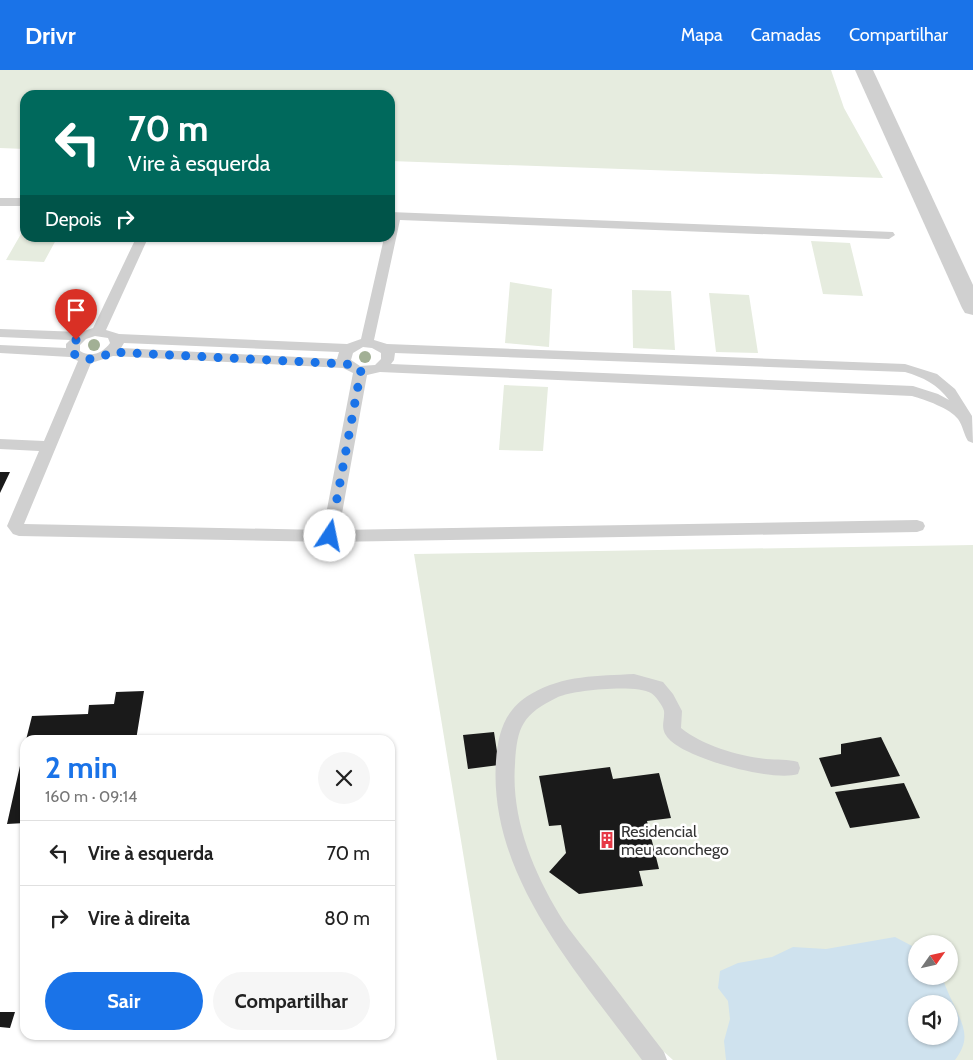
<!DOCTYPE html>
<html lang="pt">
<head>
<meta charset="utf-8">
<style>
	body { margin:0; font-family:Cabin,sans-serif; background:#f6f6f6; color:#222; height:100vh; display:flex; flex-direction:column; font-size:19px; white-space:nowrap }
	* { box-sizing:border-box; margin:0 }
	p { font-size:16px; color:#767676 }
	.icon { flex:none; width:28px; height:28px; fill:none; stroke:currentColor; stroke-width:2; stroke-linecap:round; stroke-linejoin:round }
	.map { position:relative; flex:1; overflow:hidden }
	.drawer { position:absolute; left:20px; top:665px; width:375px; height:305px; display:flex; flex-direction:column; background:#fff; border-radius:15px; box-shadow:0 1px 4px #0004 }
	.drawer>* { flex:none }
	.banner { position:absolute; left:20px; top:20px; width:375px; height:152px; border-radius:15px; box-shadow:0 1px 4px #0004; background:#00695c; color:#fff; overflow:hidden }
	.needle { width:32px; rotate:56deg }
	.tools { position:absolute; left:908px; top:865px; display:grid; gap:10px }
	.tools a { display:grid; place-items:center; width:50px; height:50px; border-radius:50%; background:#fff; box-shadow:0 1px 4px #0004; font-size:25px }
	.pin { position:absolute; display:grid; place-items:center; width:42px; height:42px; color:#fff; margin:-51px -21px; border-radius:50% 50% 50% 0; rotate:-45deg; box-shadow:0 0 5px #0007 }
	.pin .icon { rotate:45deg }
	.me { position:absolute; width:55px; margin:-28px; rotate:11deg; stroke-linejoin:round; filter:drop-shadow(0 0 4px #0008) }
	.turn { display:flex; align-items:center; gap:18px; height:105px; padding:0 25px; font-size:22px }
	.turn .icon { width:65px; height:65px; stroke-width:2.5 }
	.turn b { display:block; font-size:35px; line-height:42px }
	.then { display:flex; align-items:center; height:48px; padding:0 25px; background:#0003; gap:10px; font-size:19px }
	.round { display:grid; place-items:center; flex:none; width:52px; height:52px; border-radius:26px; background:#f6f6f6 }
	.overview { display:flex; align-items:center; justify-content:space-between; height:85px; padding:0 25px }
	h1 { font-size:30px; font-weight:800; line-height:38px; color:#1a73e8 }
	.cta { display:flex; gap:10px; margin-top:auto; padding:10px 25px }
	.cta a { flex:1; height:58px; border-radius:30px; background:#1a73e8; color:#fff; font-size:20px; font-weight:800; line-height:58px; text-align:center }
	.cta a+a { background:#f6f6f6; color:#222 }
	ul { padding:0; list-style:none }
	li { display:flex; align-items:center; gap:15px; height:65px; padding:0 25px; border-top:1px solid #e0e0e0 }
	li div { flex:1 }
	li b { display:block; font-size:19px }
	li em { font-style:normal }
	header { display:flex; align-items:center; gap:30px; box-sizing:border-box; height:70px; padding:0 25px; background:#1a73e8; color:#fff }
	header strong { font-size:24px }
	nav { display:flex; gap:28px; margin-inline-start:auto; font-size:18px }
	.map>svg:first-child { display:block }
	.green { fill:#e6ecdf; fill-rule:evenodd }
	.water { fill:#cfe2ee; fill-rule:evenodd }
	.building { fill:#1a1a1a }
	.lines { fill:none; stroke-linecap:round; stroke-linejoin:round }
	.service { fill:#d0d0d0; fill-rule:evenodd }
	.minor { fill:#d0d0d0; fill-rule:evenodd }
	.tree { fill:#a2b095 }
	.route { stroke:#1a73e8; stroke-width:9; stroke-dasharray:0 16.2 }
	.labels { text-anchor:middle; stroke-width:5; stroke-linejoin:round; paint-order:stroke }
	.near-poi-label { font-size:16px; fill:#333; stroke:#fff; text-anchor:start }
</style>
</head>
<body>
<header>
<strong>Drivr</strong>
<nav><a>Mapa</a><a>Camadas</a><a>Compartilhar</a></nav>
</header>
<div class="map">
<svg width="973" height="990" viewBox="0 0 973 990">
	<rect width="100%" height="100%" fill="#fff"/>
	<path class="green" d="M0,0H831L844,38L883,108L390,91V25H25V79L0,78Z
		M25,157V168H57L44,192L6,190Z
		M811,171L850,173L863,226L823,224Z
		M510,212L552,219L549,277L505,273Z
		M632,220L671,221L675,280L633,278Z
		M709,223L749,225L758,283L716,282Z
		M504,315L548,317L543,381L499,380Z
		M973,475V990H673L663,981L656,990H497L414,484ZM916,874H949V906H916ZM916,934H949V966H916Z"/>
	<path class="water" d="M895,867L916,878V906H941C946,916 949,926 954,935C964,957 971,969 955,990H726L724,971L730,949L728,931L718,918L720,901L738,893L772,887L793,877L826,879ZM916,934H949V966H916Z"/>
	<path class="building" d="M0,402H10L0,423Z
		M144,621L136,670H26L32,646L88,644L89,635L114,634L116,622Z
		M494,662L499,695L468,699L463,665Z
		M881,667L900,706L831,717L819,688L841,684V674Z
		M24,678L25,753L7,754Z
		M610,697L613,709L659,703L671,748L647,751L659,799L639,801L643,816L579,824L549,802L566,783L561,755L549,756L539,706Z
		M904,713L920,748L850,758L835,722Z
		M0,942H15L10,958L0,957Z"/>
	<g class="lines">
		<path class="service" d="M0,128H25V136H0Z
			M390,142L893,162L895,165L889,169L400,150L374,270L387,274L905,294L937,304L955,319L972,346L973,373L968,371C964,365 963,356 958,349C951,339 924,329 912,326L380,302L367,305L339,460L917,450L923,452L925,456L923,460L917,462L330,472L19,466L13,464L7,456L39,381L0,379V369L44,371L78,291L70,287L0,283V275L66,278V274L70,270L0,267V259L81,262L93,258L136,168H148L106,260L119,264L347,274L361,269L384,168H390ZM95,266L108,268L110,273C103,283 91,288 80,281V275L86,269ZM124,273L339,282L337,289L121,278ZM363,277L372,278L381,283V289L375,295L360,296L351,290L353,283ZM395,283L905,302C923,307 938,315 949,330L938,324L913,316L391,294L394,290ZM113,286L343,298L353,303L323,460L24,454L91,293Z
			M634,604L663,612L673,624L682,641L681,658C703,676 739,686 766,689C777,690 788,689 798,692L800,698L798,704C773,712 687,689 669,669C659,658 665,652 664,641C663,636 655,625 651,623C636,614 574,620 558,627C523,644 517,656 515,694C511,747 532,799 559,844C571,864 588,882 602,901C623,928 643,955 664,982L667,990H642C578,903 488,806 496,691C498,662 505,639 531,624C563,605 598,606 634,604Z"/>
		<path class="minor" d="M855,0H873L973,215V245L965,243L962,238Z"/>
	</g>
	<g class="tree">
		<circle cx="94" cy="275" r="6"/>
		<circle cx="365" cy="287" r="6"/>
	</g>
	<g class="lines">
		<path class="route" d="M76,270L73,274V283C84,293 100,289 111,282L347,294L361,300L330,466"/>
	</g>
	<defs>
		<g id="building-bare" transform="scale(1.35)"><path d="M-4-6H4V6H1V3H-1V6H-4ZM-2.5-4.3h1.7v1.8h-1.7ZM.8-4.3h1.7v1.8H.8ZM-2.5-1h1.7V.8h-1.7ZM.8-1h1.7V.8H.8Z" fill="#e63946" stroke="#fff" stroke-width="2.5" paint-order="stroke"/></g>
	</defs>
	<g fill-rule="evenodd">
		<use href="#building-bare" x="607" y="770"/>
	</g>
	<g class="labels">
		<g class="near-poi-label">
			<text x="621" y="767">Residencial<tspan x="621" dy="18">meu aconchego</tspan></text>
		</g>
	</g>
</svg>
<div class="tools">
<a><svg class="needle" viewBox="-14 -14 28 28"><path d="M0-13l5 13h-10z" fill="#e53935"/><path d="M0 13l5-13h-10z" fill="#767676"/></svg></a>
<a><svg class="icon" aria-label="sound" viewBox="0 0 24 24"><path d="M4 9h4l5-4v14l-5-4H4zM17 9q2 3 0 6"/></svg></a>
</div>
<div class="pin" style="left:76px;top:270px;background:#d93025"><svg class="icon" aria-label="arrive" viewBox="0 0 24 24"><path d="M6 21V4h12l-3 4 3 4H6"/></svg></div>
<svg class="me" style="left:330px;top:466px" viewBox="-20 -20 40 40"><circle r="19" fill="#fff"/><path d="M0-13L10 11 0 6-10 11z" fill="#1a73e8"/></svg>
<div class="banner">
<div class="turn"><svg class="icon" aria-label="left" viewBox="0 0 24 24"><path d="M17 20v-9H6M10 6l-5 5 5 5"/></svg><div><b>70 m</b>Vire à esquerda</div></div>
<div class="then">Depois<svg class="icon" aria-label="right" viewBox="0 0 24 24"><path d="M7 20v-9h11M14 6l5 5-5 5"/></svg></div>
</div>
<section class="drawer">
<div class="overview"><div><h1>2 min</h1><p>160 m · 09:14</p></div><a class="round"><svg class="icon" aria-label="close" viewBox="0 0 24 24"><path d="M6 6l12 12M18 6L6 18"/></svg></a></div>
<ul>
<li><svg class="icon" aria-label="left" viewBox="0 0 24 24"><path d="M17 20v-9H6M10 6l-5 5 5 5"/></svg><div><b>Vire à esquerda</b></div><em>70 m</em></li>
<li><svg class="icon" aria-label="right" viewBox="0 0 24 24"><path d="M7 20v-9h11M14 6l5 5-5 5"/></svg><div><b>Vire à direita</b></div><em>80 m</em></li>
</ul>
<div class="cta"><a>Sair</a><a>Compartilhar</a></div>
</section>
</div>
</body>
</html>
